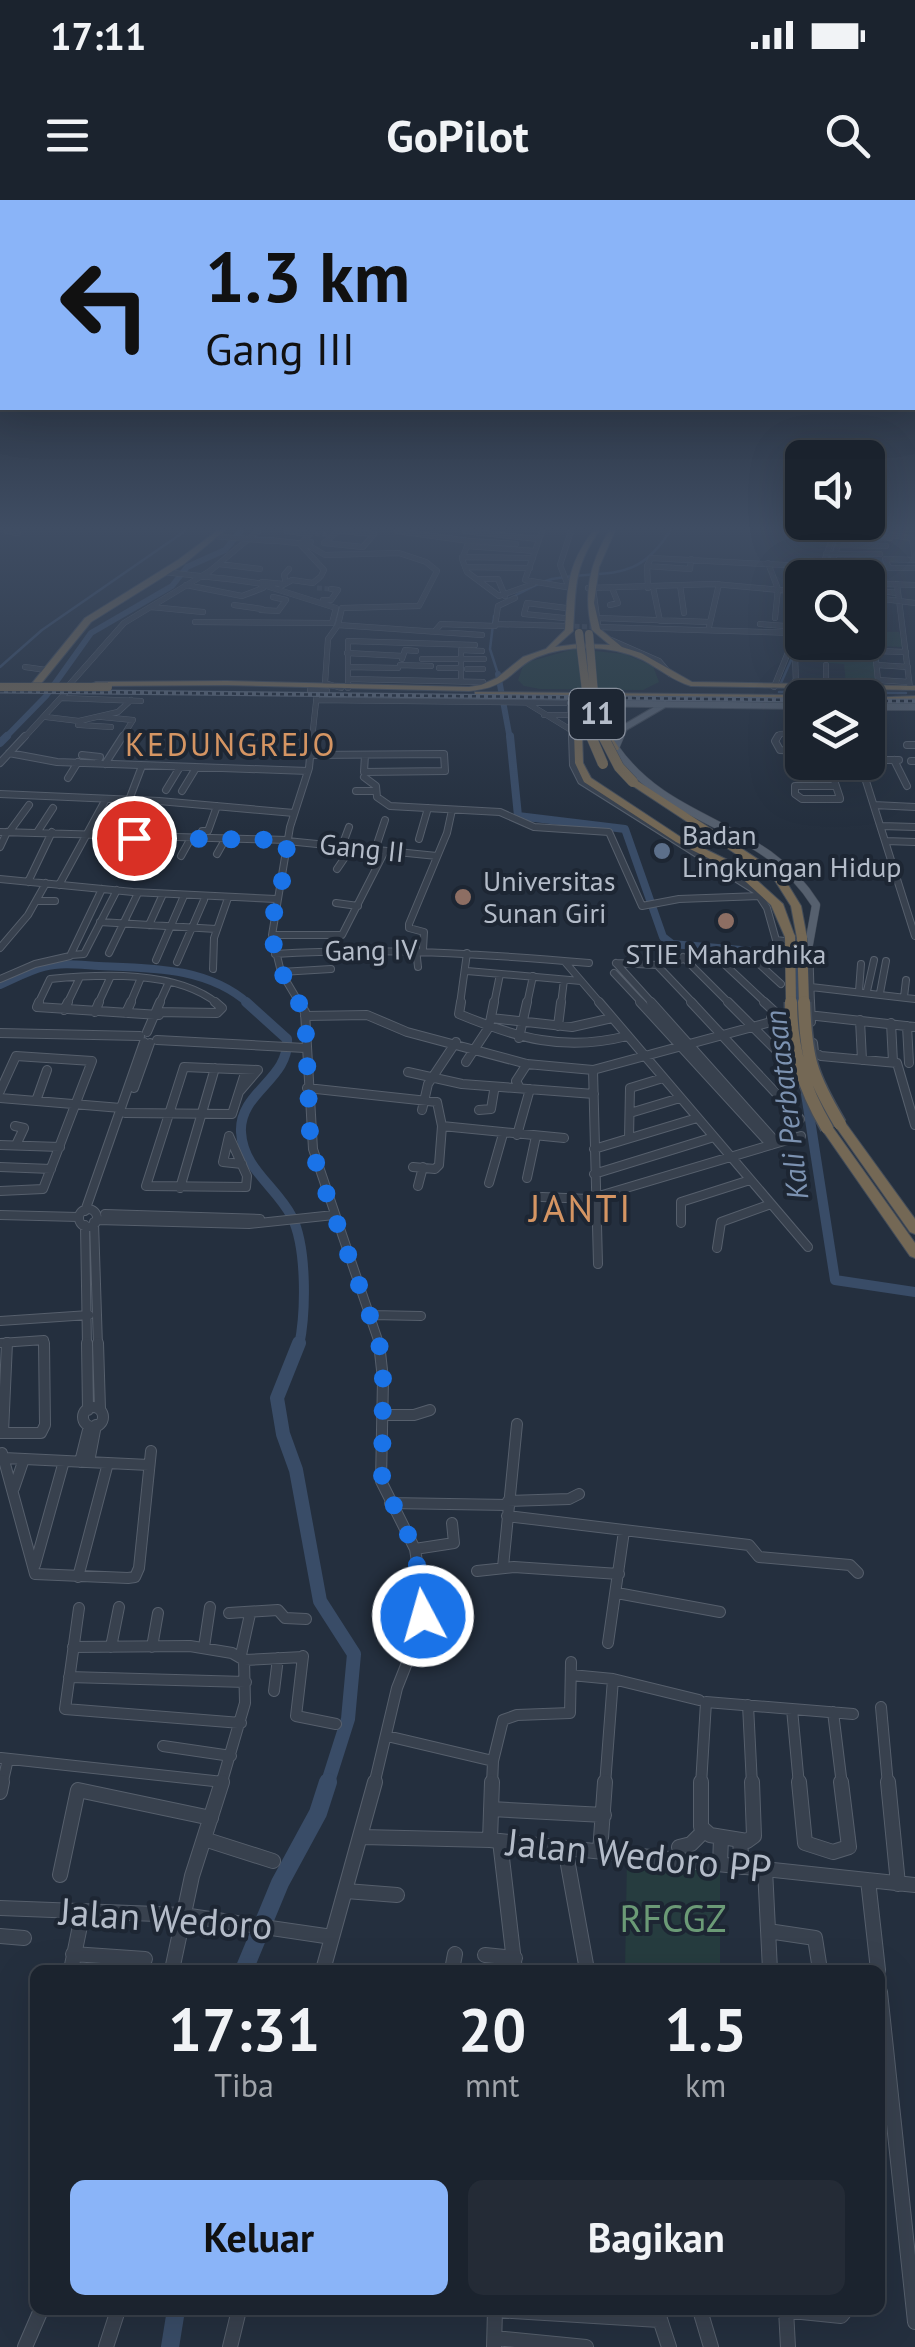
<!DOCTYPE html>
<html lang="id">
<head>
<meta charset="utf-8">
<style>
	body { margin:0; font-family:"PT Sans",sans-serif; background:#242b36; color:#f1f3f6; height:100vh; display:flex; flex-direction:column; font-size:38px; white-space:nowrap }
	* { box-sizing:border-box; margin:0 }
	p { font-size:32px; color:#a0a4aa }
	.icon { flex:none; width:55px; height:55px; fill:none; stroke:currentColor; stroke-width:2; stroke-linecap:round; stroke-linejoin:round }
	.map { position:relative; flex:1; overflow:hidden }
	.side { position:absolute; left:30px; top:1765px; width:855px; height:350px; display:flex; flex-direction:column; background:#1b232e; border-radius:15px; box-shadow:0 10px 40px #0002,0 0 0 2px #39404a }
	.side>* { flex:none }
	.banner { position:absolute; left:0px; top:0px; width:915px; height:210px; box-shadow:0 10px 40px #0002,0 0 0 2px #39404a; background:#8ab4f8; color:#111; overflow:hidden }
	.tools { position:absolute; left:785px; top:240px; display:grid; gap:20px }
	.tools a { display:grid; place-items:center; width:100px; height:100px; border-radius:15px; background:#1b232e; box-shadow:0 10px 40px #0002,0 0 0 2px #39404a; font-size:50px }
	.pin { position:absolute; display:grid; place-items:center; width:85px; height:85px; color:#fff; margin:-42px; border:5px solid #fff; border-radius:50%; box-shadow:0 2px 10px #0007 }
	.me { position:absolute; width:110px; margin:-55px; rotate:354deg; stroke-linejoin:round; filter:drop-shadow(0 0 8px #0008) }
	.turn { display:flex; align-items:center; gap:35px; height:210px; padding:0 40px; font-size:45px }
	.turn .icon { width:130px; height:130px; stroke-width:2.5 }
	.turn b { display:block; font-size:70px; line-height:85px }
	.eta { display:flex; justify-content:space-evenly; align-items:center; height:170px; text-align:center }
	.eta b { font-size:60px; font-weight:700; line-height:70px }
	.button { display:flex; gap:20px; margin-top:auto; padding:20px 40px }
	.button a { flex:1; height:115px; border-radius:15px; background:#8ab4f8; color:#111; font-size:40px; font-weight:700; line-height:115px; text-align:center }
	.button a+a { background:#242b36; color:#f1f3f6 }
	.status { display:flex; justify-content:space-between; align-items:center; height:70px; padding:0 50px; background:#1b232e; direction:ltr }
	.status svg { height:28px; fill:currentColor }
	header { display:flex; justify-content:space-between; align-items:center; height:130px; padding:0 40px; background:#1b232e; font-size:45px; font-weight:700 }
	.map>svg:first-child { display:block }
	.green { fill:#263c3f }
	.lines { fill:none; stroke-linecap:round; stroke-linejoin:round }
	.stream { stroke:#394c67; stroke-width:2.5 }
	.river-far4 { stroke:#394c67; stroke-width:6 }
	.river-far3 { stroke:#394c67; stroke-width:8 }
	.river-far2 { stroke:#394c67; stroke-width:10 }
	.river-far1 { stroke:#394c67; stroke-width:14 }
	.river { stroke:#394c67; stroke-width:18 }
	.minor-tunnel { stroke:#3a4453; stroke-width:5; stroke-dasharray:5 2.5; stroke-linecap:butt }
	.minor-far4-casing { stroke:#565f6c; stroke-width:6 }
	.minor-far3-casing { stroke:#565f6c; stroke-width:8 }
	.minor-far2-casing { stroke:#565f6c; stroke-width:10 }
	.minor-far1-casing { stroke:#565f6c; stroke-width:12 }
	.minor-casing { stroke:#565f6c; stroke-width:16 }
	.major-far1-casing { stroke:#414a57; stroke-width:8 }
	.major-casing { stroke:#414a57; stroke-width:9 }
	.highway-casing { stroke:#434c59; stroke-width:2 }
	.minor-far4 { stroke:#38414e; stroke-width:5 }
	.minor-far3 { stroke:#38414e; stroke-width:6 }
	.minor-far2 { stroke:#38414e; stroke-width:8 }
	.minor-far1 { stroke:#38414e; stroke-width:10 }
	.minor { stroke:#38414e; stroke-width:14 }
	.major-far1 { stroke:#56606e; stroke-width:6 }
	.major { stroke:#56606e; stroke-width:8 }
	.highway { fill:#746855; fill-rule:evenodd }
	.rail-casing { stroke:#5a6575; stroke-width:5 }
	.rail { stroke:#1d2633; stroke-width:2.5; stroke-dasharray:4; stroke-linecap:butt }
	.highway-bridge-far2-casing { stroke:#434c59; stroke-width:9; stroke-linecap:butt }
	.highway-bridge-far1-casing { stroke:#434c59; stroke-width:11; stroke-linecap:butt }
	.highway-bridge-casing { stroke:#434c59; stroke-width:15; stroke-linecap:butt }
	.highway-bridge-far2 { stroke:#746855; stroke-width:8 }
	.highway-bridge-far1 { stroke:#746855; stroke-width:10 }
	.highway-bridge { stroke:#746855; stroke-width:12 }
	.route { stroke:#1a73e8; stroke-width:18; stroke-dasharray:0 32.4 }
	.service-dot { fill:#5c6f8a; stroke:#1d2633; stroke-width:4 }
	.education-dot { fill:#8d6e63; stroke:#1d2633; stroke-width:4 }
	.labels { text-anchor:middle; stroke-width:8; stroke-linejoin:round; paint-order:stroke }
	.far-poi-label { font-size:28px; fill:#b4bcc9; stroke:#1d2633; text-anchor:start }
	.far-street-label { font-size:28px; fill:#b4bcc9; stroke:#1d2633 }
	.shield { fill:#1d2633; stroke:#878f9c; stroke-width:2.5 }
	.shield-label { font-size:30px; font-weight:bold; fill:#b4bcc9 }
	.far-water-label { font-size:30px; font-style:italic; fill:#7c92b1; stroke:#1d2633 }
	.far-quarter-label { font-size:32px; letter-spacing:2.5px; fill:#d59563; stroke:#1d2633 }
	.quarter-label { font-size:38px; letter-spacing:2.5px; fill:#d59563; stroke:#1d2633 }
	.near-street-label { font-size:38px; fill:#b4bcc9; stroke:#1d2633 }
	.near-park-label { font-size:38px; fill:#6b9a76; stroke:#1d2633 }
</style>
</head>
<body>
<div class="status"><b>17:11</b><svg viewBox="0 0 49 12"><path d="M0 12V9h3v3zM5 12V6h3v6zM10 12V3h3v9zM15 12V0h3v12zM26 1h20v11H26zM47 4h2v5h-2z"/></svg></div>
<header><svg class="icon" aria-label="menu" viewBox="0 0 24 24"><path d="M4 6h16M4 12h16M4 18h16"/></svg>GoPilot<svg class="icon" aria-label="search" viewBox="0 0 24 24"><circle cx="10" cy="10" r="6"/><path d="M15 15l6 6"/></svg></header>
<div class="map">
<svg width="915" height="2147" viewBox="0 0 915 2147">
	<rect width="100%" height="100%" fill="#242f3e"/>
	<path class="green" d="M868,432H899L903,447L876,446L879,484L846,483L844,464L814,462V453L798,449L802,439V442H868Z
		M574,449L625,454L653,466L659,482L643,490L540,489L524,486L518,480L524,463Z
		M627,1657L720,1668V1770H625Z"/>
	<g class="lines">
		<path class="stream" d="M823,378L840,331
			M516,395C528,389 540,382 552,379C607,368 635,386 670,331
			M494,416L490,449L498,474
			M0,467L42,430L185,331
			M781,483L802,435
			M779,492L906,493"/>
		<path class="river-far4" d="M498,474L510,539
			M4,539L46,496L91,433L172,386L187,367L225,350L241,331"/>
		<path class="river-far3" d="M510,536L518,616L625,629L663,737L672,744L798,755L797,804
			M0,543L7,536
			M0,785C14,779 29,771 44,767C62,762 81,765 99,766C151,768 208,767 249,804"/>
		<path class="river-far2" d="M246,802L287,839C290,879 239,892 241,932C243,969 276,986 292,1017C307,1048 306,1112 299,1146
			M797,811V802
			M806,894L835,1080L915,1092"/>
		<path class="river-far1" d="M299,1143L277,1198L283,1234L296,1270L320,1401L354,1454L348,1519L327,1585"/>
		<path class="river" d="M244,1770L280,1683L318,1613L328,1582
			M170,2147L176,2110"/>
		<path class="minor-tunnel" d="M315,333L330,335
			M317,388L331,389
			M567,426L597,427"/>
		<g class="minor-far4-casing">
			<path id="minor-far4" d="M7,331L18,333
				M287,331L310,334
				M338,331L324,343L363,347L374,334
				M342,331L374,334
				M397,331L469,341L462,359L467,372L499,396L533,384
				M465,331L538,339
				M542,331L525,380L572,388
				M843,331L830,368L864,369L866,378
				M842,335L890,338
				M891,335L912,338L915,359
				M214,336L271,341
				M269,340L306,344L325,355L399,353L426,362L437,371L419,406L342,408L338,425L328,439L325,483L341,488
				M469,341L516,344
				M311,342L303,341L313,331
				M301,345L324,370L321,376
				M838,345L886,346
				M467,346L535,351
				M826,354H880
				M462,357L533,358
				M885,359L889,368H915
				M885,359L915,360
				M768,363L778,389L775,418
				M219,364L260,369
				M647,366L690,369L691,359
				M465,367L530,368
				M878,370L884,384L915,385
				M164,372L227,379
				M221,378L264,384
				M818,378L835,331
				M477,379H498L505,396
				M262,382L284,384
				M286,383L284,375L289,369
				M897,384L910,488
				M186,385L242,396L263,388
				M680,385L684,413
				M281,386L292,380L313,383L319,378
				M653,387L660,421
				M569,388L560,365L571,331
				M588,388L714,384L802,392
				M593,388L598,425
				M648,388L647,366L651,358L822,367
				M868,390L898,393
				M868,397L915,403
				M323,400H331L338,390L331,389
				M234,405L262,409
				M610,405L618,403L612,388
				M151,407L203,412
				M261,410L278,411L286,400L273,397
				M874,410L879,407L878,398
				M564,418L524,414L527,403L566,408
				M597,418L710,422
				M195,422L332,423L336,408L260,384
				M495,424L567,426
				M760,424L798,427
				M338,425L482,435
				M597,427L796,433
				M709,427L719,384
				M435,431L441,424L495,426L498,406L515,398
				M611,440L659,461L670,474
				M906,452L875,451L878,480L909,482
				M347,453L403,456
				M795,453L796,486
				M402,459L405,450L416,451
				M422,459H484
				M400,465L431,466
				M877,465L908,467
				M25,467L46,470
				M349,467L398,468
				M439,468H459
				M467,469H483
				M348,479L483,482
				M461,481V450L482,451
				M795,481L826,483V465
				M70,484L124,423L210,371L258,331
				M774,487L802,418
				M348,488V441L475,445
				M310,490L327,491
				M62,498L141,501
				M316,500L570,503L572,539
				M527,503L571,530
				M544,515H570
				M46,517L79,521
				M102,517L133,520L121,539
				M78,525L79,521L118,512L131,500
				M80,525L111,527
				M23,539L68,490
				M312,539L317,493
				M777,539L780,534L802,533"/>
		</g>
		<g class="minor-far3-casing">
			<path id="minor-far3" d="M572,536L573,565L581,581L756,691L767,708L776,740L809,744L811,804
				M778,536L775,541L780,550L802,551
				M907,545H915
				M791,551L798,570L848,571
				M9,553L57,562L308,571
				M82,555L100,557L97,563
				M311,555L444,554L445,571L364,572L365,555
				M868,560H899
				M894,560L907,586
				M911,561H915
				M828,562L840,598V599H802L795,594V586H836
				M860,562L915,736
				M0,563L25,536
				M105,564L123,536
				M364,577L376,586L377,597L390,606L500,612L534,627L609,632L642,706L679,699L760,696
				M68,578L78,562
				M166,590L180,567
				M182,591L196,568
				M356,591H376
				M0,594L159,601L294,613
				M129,600L142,566
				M874,605L915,607
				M881,626L915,627
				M10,631L29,605
				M38,631L53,608
				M0,632L287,640
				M122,637L138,600
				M199,638L202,631H208L217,606
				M419,639L428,608
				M287,641L437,656
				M886,641L915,642
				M342,646L349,627
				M0,647L7,632
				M375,650L385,620
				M217,654L226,638
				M181,656L191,638
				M151,662L159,638
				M337,669L352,647
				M0,679L133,692L276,699
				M28,682L52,632
				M59,685L106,599
				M36,701H55
				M336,703L358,706
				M100,722L216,729
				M149,725L163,694
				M272,735H342L385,651
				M0,748L28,715L46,683
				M416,749L418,767
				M423,749L424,732L409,728V724L447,633L452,610
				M109,753L138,693
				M275,754C381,747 483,754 589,763
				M71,755L84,754L117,690
				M683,757L730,804
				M156,760L183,698
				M720,760L767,804
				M177,762L204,700
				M565,762L601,804
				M757,762L781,784
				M616,763L657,765L694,804
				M616,763L653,804
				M657,765L693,757L768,763
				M213,769L214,738L228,698
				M467,771L581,781
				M281,772L331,769
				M614,773L643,804
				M0,779L35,764L70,756L102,689
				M811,787L915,799
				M859,791L861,764
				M867,791L874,760
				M880,793L886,761
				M904,797L906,780
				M38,804L50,779C100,774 177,770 218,804
				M67,804L80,777
				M98,804L110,778
				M130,804L140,780
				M159,804L168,784
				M300,804L281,772L272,735L290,627L309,568L312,536
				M460,804L467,753
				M494,804L500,774
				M527,804L533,776
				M561,804L564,780"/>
		</g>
		<g class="minor-far2-casing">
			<path id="minor-far2" d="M39,802L37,807L159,815
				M299,802L305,812L313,949L380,1146
				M461,802L459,814C517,838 564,852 627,836
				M599,802L808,1047
				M640,802L771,945
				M651,802L777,943
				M691,802L800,919
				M728,802L780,854L790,898H782
				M764,802L777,814L771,818
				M810,802L811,822
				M64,810L68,802
				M95,812L99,802
				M156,812L217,813L222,808L215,802
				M126,813L131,802
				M808,815L915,827
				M305,816L367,815L407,832L527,864L593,870L793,816
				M491,818L572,827L612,818
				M860,820L862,860
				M891,823L893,862
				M558,826L561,802
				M907,826L909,863
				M147,832L160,802
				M0,833L140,836
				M519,838L527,802
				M157,840L305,848
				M813,843L814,852L821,856L897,863L915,925
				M466,862L489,827L494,802
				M593,870L598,1064
				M408,872L462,884L594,894
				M134,888L150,843
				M307,888L437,902L442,926L439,965L435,969L413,967
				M520,888L516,881L527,864
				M0,891L16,856L92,861L43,989L0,991
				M0,898L121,908
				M36,901L47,870
				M422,910L428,884L456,842
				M479,910L491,909L494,891
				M125,913L232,914L246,870
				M630,913L680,898
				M15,926L24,928L16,945
				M442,926L564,938
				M517,935L530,889
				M229,936L247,976L246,987L146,986L184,867L258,870L240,891
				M229,936L223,962L242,964
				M629,938L630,888L663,878
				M0,945L60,947
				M594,949L697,918
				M0,967L51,969
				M594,974L714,937
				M527,978L536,936
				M489,983L503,934
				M418,986L423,967
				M180,988L215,868
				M542,997L589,999L801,936
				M79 1018a9 9 0 1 1 18 0a9 9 0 1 1-18 0Z
				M85,1011L144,842
				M105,1014L260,1019
				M0,1015L78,1017
				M97,1020L249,1024L334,1015
				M94,1022L98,1146
				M681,1023V1002L750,980
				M85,1025L87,1146
				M717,1048L721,1022L771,1004
				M372,1115L421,1116
				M0,1121L89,1115
				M0,1143L44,1140V1146
				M7,1146V1142"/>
		</g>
		<g class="minor-far1-casing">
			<path id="minor-far1" d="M87,1143L88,1210
				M98,1143L100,1209
				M83 1217a10 10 0 1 1 20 0a10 10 0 1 1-20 0Z
				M383,1215H414L430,1210
				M0,1233H41L45,1225L44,1143
				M3,1233L7,1143
				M2,1253L35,1374L128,1378L135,1377L139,1368L151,1251
				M4,1258L149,1265
				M80,1262L89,1226
				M89,1262L96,1225
				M14,1288L24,1259
				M508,1301L569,1299L579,1294
				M390,1303L508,1305
				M507,1316L749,1345L759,1357L850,1365L858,1373
				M415,1349L454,1343L452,1323
				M35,1365L64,1261
				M503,1367L517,1224
				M477,1371L514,1367L619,1374
				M78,1377L108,1263
				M617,1393L720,1412
				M79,1408L65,1509L241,1523
				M229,1413L278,1410L285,1418L306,1419
				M608,1443L624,1331
				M73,1447L190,1446L232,1453L244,1460L303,1457
				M111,1447L119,1407
				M152,1447L158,1413
				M204,1447L210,1407
				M241,1455L250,1414
				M303,1456L296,1516L336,1524
				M571,1475L613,1479
				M69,1477L246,1482
				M274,1491L278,1458
				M748,1505L752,1585
				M881,1507L888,1585
				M792,1509L799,1585
				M833,1512L842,1585
				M387,1536L493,1561
				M163,1546L231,1556
				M1,1558L223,1582
				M2,1585L8,1559
				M221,1585L245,1503L244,1460
				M374,1585L397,1488L420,1430L424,1406L415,1349L381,1281L383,1179L379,1143
				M492,1585L493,1561L503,1520L517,1515L570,1513L571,1462
				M605,1585L613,1479L699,1500
				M701,1585L706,1502L853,1514"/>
		</g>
		<g class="minor-casing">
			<path id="minor" d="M701,1582V1627L710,1635L747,1641L754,1636L752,1582
				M799,1582L805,1643L833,1652L849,1647L841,1582
				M888,1582L898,1684
				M0,1592L2,1582
				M491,1609L604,1615
				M362,1637L490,1640L915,1685
				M204,1639L273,1661
				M490,1640L492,1582
				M500,1641L515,1770
				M740,1641L742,1667
				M679,1647L691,1644L703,1632
				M565,1648L587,1770
				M600,1652L605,1582
				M720,1664L721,1638
				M765,1669L770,1770
				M60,1675L78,1590L211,1618
				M868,1680L878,1770
				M346,1691L397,1695
				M0,1708L183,1715L332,1737
				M768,1731L815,1738L820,1770
				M0,1736L24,1738
				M73,1754L145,1759
				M485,1755L515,1758
				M71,1770L83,1711
				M172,1770L192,1676L222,1582
				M323,1770L375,1582
				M452,1770L455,1754
				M880,1792L915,2122
				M495,2110L659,2120
				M657,2110L669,2147
				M700,2110L711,2147
				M782,2110L841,2116L846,2110
				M786,2110L788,2147
				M495,2138L586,2147
				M25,2147L41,2110
				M106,2147L118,2110
				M230,2147L239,2110
				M494,2147L495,2110"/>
		</g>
		<g class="major-far1-casing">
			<path id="major-far1" d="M570,503L802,506
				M868,507H915
				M619,539L624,528L665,504"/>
		</g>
		<g class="major-casing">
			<path id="major" d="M620,536L615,548C671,628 763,620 816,705L809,744"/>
		</g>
		<g class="highway-casing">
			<path id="highway" d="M217,331H224L184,364L91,422L35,491H29V487L85,418L178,360Z
				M593,331H599C573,368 576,388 573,431L555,447L579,444L610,445L592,430C583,393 590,363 609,331H615L599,367L594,403L600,429L622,447L641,453L692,482L915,486V490L691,486C673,481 660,469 643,460C613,445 569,444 537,457C524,462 516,472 506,479C495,487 482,490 469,491L227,485L96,486L92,484L96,482L227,481L469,487L481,485L497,478L523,457L546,449L565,430C568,387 566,367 593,331Z
				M475,492L802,495L806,498H802V501L478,496H475Z
				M915,496V502H868V498H865Z
				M577,500L581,503L583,563L591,578L682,638L742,667L783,704L795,737L794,739L790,740L785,737L771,705L734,671L676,642L584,582L575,563L573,503Z
				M595,531L610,534L619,548L618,550H612L604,538L592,536L591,534Z
				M630,580H636L782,675L801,706L807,738L806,740L802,741L797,738L791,706L774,679L630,584Z
				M840,920L844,921L915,1019V1034L910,1032L836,927L834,924L836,921Z
				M827,924L831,925L915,1043V1058L910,1056L823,931L821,928L823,925Z"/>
		</g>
		<use href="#minor-far4" class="minor-far4"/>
		<use href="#minor-far3" class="minor-far3"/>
		<use href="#minor-far2" class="minor-far2"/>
		<use href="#minor-far1" class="minor-far1"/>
		<use href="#minor" class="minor"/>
		<use href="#major-far1" class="major-far1"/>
		<use href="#major" class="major"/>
		<use href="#highway" class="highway"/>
		<g class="rail-casing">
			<path id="rail" d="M0,491L802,500
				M868,501H915"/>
		</g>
		<use href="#rail" class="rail"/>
		<g class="highway-bridge-far2-casing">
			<path id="highway-bridge-far2" d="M579,433L592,539
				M589,434L594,494L604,539
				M0,487H108"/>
		</g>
		<g class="highway-bridge-far1-casing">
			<path id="highway-bridge-far1" d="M591,536L603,564
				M603,536L619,567L633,582
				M790,737L791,804
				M802,738L804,804"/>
		</g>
		<g class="highway-bridge-casing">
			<path id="highway-bridge" d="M791,802C791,849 803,887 827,928
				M804,802C806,859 811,875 840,924"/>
		</g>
		<use href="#highway-bridge-far2" class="highway-bridge-far2"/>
		<use href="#highway-bridge-far1" class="highway-bridge-far1"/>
		<use href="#highway-bridge" class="highway-bridge"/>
	</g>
	<linearGradient id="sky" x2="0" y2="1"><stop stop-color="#141a22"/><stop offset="0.52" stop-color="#3f4d63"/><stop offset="1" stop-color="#3f4d63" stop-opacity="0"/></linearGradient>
	<rect width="915" height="631" fill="url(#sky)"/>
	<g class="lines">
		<path class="route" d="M134,638L287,640L286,665L272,721L273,742L286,784L305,812L310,933L317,967L379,1141L383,1179L382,1281L415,1349L423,1416"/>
	</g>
	<circle class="service-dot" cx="662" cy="651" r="10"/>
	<g class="education-dot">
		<circle cx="463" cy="697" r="10"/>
		<circle cx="726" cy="721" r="10"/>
	</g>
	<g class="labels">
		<g class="far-poi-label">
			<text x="682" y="645">Badan<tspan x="682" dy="32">Lingkungan Hidup</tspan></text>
			<text x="483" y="691">Universitas<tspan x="483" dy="32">Sunan Giri</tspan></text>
			<text x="726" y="764" text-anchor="middle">STIE Mahardhika</text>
		</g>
		<g class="far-street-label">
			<text transform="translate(362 648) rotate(6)" y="10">Gang II</text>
			<text transform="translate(371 750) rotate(-1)" y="10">Gang IV</text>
		</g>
		<rect class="shield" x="569.5" y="489" width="55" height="50" rx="8"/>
		<g class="shield-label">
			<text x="597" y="524">11</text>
		</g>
		<g class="far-water-label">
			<text transform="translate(787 905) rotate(-97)" y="10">Kali Perbatasan</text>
		</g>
		<g class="far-quarter-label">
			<text x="231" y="556">KEDUNGREJO</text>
		</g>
		<g class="quarter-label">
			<text x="581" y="1022">JANTI</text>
		</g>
		<g class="near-street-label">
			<text transform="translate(639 1656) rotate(6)" y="13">Jalan Wedoro PP</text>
			<text transform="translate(166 1719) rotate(4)" y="13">Jalan Wedoro</text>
		</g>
		<g class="near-park-label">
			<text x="673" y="1732">RFCGZ</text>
		</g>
	</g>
</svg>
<div class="tools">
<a><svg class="icon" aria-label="sound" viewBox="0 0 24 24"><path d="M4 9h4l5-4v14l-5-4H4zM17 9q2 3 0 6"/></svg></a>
<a><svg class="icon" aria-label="search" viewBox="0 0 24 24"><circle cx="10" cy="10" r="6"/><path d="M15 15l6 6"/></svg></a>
<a><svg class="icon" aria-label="layers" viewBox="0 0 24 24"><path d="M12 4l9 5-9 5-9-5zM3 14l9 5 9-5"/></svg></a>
</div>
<div class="pin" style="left:134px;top:638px;background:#d93025"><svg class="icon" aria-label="arrive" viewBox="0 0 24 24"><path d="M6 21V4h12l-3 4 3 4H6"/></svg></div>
<svg class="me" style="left:423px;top:1416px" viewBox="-20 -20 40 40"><circle r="17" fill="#1a73e8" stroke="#fff" stroke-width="3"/><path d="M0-11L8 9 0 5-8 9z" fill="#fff"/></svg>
<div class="banner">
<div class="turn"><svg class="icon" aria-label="left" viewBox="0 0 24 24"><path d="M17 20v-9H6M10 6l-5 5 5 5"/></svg><div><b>1.3 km</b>Gang III</div></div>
</div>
<section class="side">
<div class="eta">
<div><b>17:31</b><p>Tiba</p></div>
<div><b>20</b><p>mnt</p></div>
<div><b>1.5</b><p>km</p></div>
</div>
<div class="button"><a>Keluar</a><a>Bagikan</a></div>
</section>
</div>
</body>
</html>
